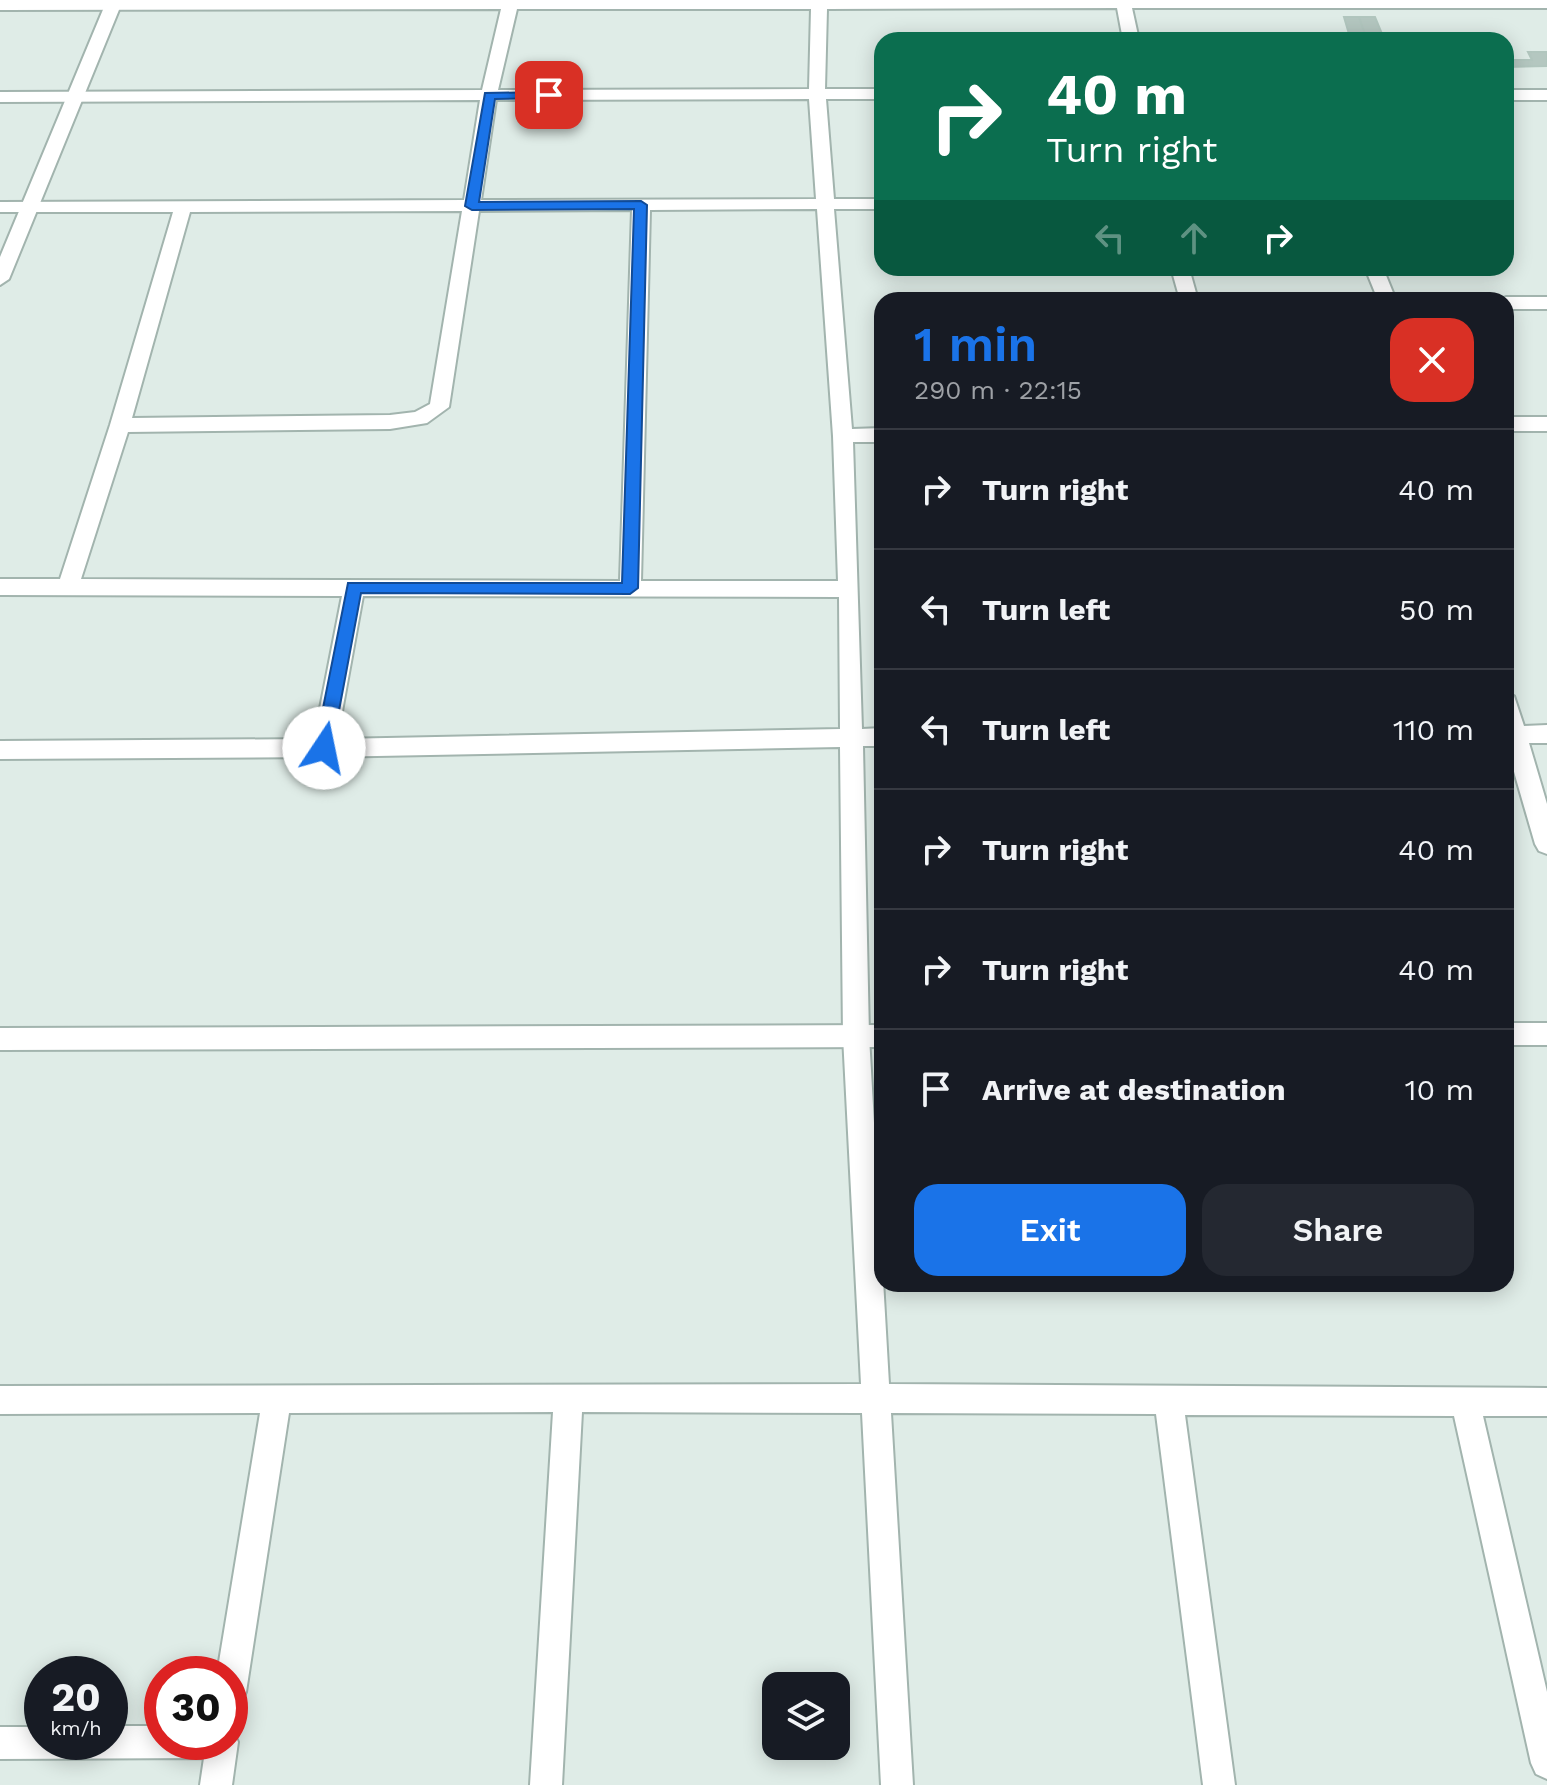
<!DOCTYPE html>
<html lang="en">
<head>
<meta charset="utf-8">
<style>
	body { margin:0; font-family:"Work Sans",sans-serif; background:#242831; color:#f1f3f6; height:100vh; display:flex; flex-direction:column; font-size:30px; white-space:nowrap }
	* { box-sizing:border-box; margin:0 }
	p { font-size:26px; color:#9ea1a6 }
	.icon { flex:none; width:44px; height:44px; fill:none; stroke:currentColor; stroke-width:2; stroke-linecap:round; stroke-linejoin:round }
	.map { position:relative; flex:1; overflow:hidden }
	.details { position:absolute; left:874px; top:292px; width:640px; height:1000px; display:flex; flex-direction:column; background:#171b24; border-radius:24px; box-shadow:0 4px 20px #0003 }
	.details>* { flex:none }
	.hud { position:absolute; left:874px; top:32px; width:640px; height:244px; border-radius:24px; box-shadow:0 4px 20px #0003; background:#0b6e4f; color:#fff; overflow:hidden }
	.tools { position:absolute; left:762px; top:1672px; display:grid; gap:16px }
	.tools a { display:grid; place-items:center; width:88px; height:88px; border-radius:16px; background:#171b24; box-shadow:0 4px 20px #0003; font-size:40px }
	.speed { position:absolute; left:24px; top:1656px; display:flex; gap:16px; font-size:40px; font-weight:700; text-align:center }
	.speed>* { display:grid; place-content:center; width:104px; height:104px; border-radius:50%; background:#171b24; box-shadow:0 4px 20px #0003; line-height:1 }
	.speed small { font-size:20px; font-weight:400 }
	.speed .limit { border:12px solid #d22; background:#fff; color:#111 }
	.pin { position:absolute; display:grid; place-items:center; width:68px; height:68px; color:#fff; margin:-34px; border-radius:16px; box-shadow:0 4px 12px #0006 }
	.me { position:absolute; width:88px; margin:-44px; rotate:11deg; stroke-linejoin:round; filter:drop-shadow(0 0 6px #0008) }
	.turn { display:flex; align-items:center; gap:28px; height:168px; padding:0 40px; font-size:36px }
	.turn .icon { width:104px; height:104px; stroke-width:2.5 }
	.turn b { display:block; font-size:56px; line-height:68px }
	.lanes { display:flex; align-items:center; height:76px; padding:0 40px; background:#0003; justify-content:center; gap:40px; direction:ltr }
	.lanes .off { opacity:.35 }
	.round { display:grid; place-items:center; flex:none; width:84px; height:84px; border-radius:24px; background:#242831 }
	.overview { display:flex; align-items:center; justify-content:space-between; height:136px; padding:0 40px }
	h1 { font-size:48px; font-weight:600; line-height:60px; color:#1a73e8 }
	.action { display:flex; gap:16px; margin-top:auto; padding:16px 40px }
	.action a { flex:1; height:92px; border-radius:24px; background:#1a73e8; color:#fff; font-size:32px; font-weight:600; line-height:92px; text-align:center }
	.action a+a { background:#242831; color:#f1f3f6 }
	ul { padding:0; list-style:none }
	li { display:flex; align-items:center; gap:24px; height:120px; padding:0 40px; border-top:2px solid #363941 }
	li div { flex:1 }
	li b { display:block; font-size:30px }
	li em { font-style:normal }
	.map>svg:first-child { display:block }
	.building { fill:#b4c7c0; stroke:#b1c6be; stroke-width:2 }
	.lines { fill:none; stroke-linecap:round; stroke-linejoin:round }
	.minor-casing { stroke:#a2b4ae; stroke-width:4 }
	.tertiary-casing { stroke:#a2b4ae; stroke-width:4 }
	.minor { fill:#fff; fill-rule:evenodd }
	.tertiary { fill:#fff; fill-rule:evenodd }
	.route { fill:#1a73e8; stroke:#114b97; stroke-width:2 }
</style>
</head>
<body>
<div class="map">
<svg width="1547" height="1785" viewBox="0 0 1547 1785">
	<rect width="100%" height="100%" fill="#dfece7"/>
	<path class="building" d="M1344,17H1359L1367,40H1318L1328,38L1326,34H1349Z
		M1359,17H1375L1382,34H1415L1418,40H1367Z
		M1528,52H1547V66L1506,67V60H1532Z"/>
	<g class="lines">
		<g class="minor-casing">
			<path id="minor" d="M0,0H1547V8H1132L1139,40H1123L1117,8L827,9L825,89H882V99H826L834,199H882V209H834L852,429L882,428V442H853L862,729L882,728V746H863L869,1036L889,1384L1547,1388V1416H1483L1547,1692V1779L1536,1774L1531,1763L1454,1416L1185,1415L1235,1785H1203L1156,1414L891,1413L913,1785H881L862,1413L582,1412L562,1785H530L553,1412L289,1413L246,1692L241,1703L230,1708V1674H217L260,1413L0,1414V1386L861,1384L843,1036L840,747L324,757L0,759V741L314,739L342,596L0,595V579H60L110,425L173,212H0V202L464,200L480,100L0,102V92L482,90L501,9L0,10ZM517,9H811L809,89L498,90ZM809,99L816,199L481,200L496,100ZM817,209L833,436L838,581H641L650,210ZM632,210L620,581L81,579L128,432L390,429L427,423L449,407L479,211ZM462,211L430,404L415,412L390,415L132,418L190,212ZM363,596L839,597L840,729L337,739Z
				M1506,90H1547V100H1506Z
				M1171,268H1189L1198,300H1180Z
				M1365,268H1383L1396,300H1378Z
				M1506,297H1547V309H1506V300H1499Z
				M1506,417H1547V431H1506Z
				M1506,693L1514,696L1524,726L1547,725V743H1529L1547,804V854L1539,851L1535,844L1506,744Z
				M110,1726H162V1742H230V1729L233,1731L238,1742L232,1785H200L204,1758L0,1759V1727H42V1742H110Z"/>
		</g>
		<g class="tertiary-casing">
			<path id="tertiary" d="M107,0H123L9,279L0,285V257Z
				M1506,1023H1547V1045H1506Z
				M882,1025V1047L0,1050V1028Z"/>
		</g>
		<use href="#minor" class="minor"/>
		<use href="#tertiary" class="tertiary"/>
	</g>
	<path class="route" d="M549,92L555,95L553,98L495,99L479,202L641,201L647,205L638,588L630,594L361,593L332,748L330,753H318L315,748L348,583H622L634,209L472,210L465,206L485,93Z"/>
</svg>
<div class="tools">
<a><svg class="icon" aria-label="layers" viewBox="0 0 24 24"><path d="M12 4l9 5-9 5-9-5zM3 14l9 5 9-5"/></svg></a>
</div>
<div class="speed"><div>20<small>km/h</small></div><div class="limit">30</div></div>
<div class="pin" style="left:549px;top:95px;background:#d93025"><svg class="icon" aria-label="arrive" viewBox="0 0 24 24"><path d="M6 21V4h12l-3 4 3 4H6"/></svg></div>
<svg class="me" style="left:324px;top:748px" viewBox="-20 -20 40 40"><circle r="19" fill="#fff"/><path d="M0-13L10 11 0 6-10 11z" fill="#1a73e8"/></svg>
<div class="hud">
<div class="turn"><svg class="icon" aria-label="right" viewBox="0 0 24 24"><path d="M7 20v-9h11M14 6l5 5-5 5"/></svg><div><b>40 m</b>Turn right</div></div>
<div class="lanes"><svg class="icon off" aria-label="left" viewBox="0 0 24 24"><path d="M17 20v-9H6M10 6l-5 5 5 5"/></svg><svg class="icon off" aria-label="ahead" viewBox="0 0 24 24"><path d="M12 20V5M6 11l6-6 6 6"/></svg><svg class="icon" aria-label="right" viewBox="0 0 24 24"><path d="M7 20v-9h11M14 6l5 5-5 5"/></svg></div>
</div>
<section class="details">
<div class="overview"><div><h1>1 min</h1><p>290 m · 22:15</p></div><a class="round" style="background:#d93025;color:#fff"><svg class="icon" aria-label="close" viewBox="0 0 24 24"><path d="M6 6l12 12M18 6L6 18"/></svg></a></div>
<ul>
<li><svg class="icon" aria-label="right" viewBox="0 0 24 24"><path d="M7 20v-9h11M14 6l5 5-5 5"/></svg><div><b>Turn right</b></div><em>40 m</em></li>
<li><svg class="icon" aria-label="left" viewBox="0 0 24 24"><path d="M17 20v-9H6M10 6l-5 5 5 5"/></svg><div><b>Turn left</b></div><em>50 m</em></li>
<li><svg class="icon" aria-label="left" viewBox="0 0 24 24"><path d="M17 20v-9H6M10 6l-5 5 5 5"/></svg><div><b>Turn left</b></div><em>110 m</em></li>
<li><svg class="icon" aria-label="right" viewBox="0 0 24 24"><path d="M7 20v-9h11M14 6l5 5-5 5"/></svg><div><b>Turn right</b></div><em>40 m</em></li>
<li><svg class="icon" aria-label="right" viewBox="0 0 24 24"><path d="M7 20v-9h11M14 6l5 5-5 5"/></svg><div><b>Turn right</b></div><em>40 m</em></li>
<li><svg class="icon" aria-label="arrive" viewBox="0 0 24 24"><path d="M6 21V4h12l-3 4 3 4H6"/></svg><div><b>Arrive at destination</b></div><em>10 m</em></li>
</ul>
<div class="action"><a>Exit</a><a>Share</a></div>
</section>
</div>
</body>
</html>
